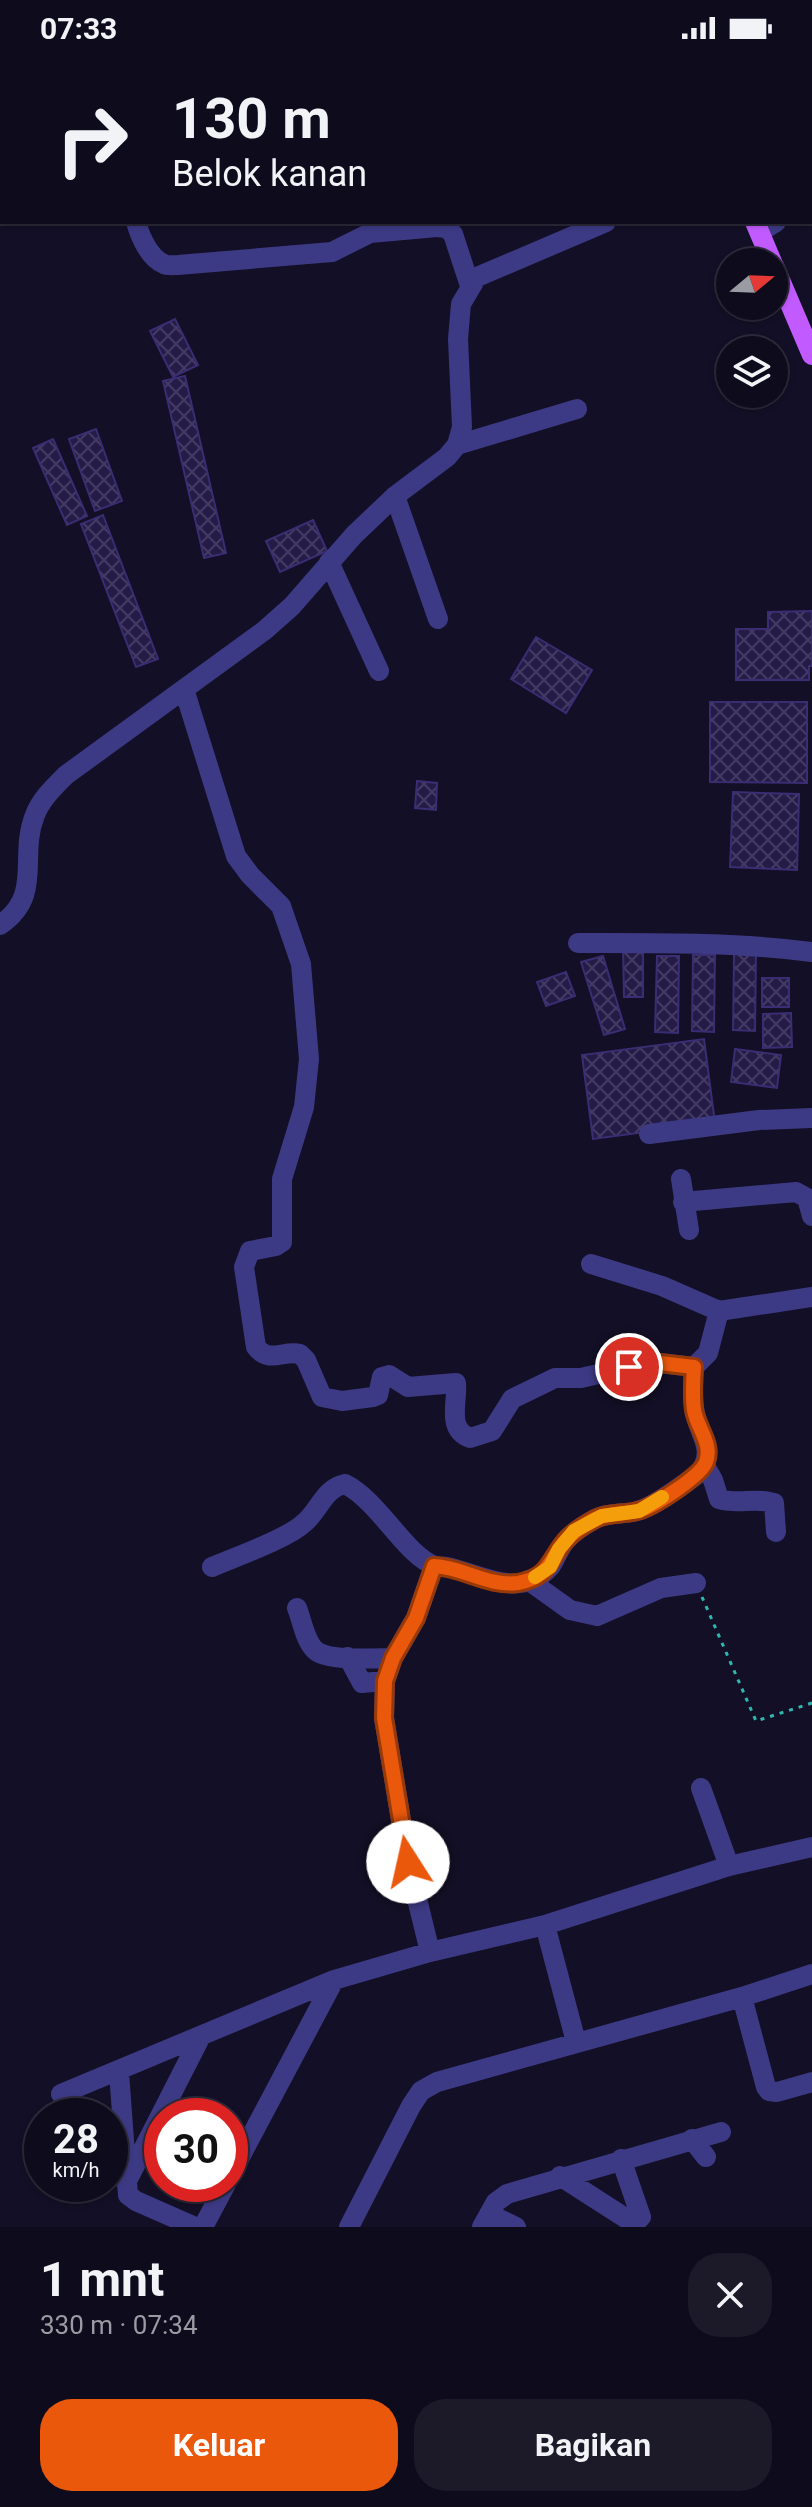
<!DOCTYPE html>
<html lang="id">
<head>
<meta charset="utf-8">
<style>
	body { margin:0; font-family:Roboto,sans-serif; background:#1c1929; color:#f1f3f6; height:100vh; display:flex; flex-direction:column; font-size:30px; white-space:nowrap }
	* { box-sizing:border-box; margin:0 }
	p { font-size:26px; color:#9b9ba3 }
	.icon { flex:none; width:44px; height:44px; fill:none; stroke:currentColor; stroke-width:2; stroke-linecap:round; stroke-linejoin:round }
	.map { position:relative; height:2171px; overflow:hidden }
	.side { display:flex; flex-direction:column; background:#0e0b1c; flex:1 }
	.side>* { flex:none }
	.banner { position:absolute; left:0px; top:0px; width:812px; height:168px; box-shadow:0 2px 6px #0004,0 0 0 2px #2e2b3b; background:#0e0b1c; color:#f1f3f6; overflow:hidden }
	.needle { width:52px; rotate:71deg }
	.controls { position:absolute; left:716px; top:192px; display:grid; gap:16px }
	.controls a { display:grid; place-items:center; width:72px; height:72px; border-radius:50%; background:#0e0b1c; box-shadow:0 2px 6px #0004,0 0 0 2px #2e2b3b; font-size:40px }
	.speed { position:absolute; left:24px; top:2042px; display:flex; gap:16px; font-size:40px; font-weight:700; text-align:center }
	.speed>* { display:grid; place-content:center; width:104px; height:104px; border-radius:50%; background:#0e0b1c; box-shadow:0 2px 6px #0004,0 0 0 2px #2e2b3b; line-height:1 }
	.speed small { font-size:20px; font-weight:400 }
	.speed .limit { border:12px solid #d22; background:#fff; color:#111 }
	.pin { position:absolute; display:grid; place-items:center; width:68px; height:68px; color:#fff; margin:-34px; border:4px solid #fff; border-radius:50%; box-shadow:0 2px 8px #0007 }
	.me { position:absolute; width:88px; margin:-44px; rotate:350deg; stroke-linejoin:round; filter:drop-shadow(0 0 6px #0008) }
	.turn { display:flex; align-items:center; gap:28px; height:168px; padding:0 40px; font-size:36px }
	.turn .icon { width:104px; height:104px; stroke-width:2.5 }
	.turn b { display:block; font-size:56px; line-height:68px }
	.round { display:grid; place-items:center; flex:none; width:84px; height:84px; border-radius:32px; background:#1c1929 }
	.overview { display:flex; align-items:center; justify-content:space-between; height:136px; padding:0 40px }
	h1 { font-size:48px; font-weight:700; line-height:60px }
	.cta { display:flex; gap:16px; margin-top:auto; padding:16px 40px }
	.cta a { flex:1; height:92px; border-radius:32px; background:#ea580c; color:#fff; font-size:32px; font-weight:700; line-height:92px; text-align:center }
	.cta a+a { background:#1c1929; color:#f1f3f6 }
	.status { display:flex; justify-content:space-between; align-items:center; height:56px; padding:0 40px; background:#0e0b1c; direction:ltr }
	.status svg { height:22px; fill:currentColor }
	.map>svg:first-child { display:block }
	.building { fill:url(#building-cross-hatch); stroke:#3b2d73; stroke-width:2 }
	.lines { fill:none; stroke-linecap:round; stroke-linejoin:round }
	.path { stroke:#2fb8b0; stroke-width:3; stroke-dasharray:4 6; stroke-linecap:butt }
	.minor { stroke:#3d3a85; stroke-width:20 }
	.major { stroke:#c25bff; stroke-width:20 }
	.route-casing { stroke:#983908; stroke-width:20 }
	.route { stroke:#ea580c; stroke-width:14 }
	.slow { stroke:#f59e0b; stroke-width:14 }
</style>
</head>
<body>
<div class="status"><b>07:33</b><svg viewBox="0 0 49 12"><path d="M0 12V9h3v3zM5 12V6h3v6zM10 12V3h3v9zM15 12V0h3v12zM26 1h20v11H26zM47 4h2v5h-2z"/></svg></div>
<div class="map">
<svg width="812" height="2171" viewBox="0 0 812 2171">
	<defs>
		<pattern id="building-cross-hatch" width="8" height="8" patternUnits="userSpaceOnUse" patternTransform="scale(2)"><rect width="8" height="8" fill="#241b47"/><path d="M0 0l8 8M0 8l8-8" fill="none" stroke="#433b63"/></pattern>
	</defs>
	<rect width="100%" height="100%" fill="#130f26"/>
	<path class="building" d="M175,263L198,309L173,321L150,275Z
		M185,320L226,497L204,502L163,325Z
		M96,373L122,445L95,455L69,383Z
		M53,383L87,460L67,469L33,392Z
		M103,459L158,603L136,611L81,468Z
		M313,464L327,495L280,516L266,485Z
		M812,555V610H809V624H736V573H768V556Z
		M536,581L592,614L566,657L511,623Z
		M710,646H807V727L710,726Z
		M417,725L437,727L436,754L415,752Z
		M733,736L799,738L797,814L730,811Z
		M623,892H643V941H624Z
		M734,898H756L755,975L733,974Z
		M693,899H715L714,976L692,975Z
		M603,900L625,973L604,979L581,906Z
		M657,900H679L678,977L655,976Z
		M566,916L575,940L546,950L537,926Z
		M762,922H789V951H762Z
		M791,957L792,991L763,992V958Z
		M704,983L715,1067L593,1083L582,999Z
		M735,993L781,999L777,1032L731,1026Z"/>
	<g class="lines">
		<path class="path" d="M702,1541L756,1665L812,1647"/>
		<path class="minor" d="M159,2L165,0
			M718,2L724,0
			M0,26L2,28
			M0,119L2,121
			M810,145L812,143
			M136,166C140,180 149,202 164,208C168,210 173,209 178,209L332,196L370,177L437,171L446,172L453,178L470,230
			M760,176L776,166
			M457,389L577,353
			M395,440L438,563
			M329,506L379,615
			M184,633L236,800L250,819L281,850L301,908L309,1003L304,1051L282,1123V1186L276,1190L250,1195L244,1211L256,1291C269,1308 283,1294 300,1298L306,1304L322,1341L342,1345L373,1341L378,1339L382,1321L389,1319L408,1331L456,1327C458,1346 446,1373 470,1382L492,1375L512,1343L555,1322H581L651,1306L694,1311
			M0,869C44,839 18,801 35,759C41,743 54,731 66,719L265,574L292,550L354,479L395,440L447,401L457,389L462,371L458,283L461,248L477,221L606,166
			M578,887C656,887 734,886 812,896
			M649,1078L759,1064L812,1062
			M681,1123L689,1174
			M683,1146L796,1136L807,1142L812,1160
			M591,1208L662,1230L719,1255
			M705,1410L713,1424L719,1443C737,1449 756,1441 774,1447L776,1476
			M212,1511C235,1501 287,1483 304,1467C319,1455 324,1432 345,1428C379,1445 405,1499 435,1510C438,1511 443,1510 447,1511C479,1517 520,1545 550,1511C554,1506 556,1500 559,1495C566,1480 581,1471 595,1463C608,1456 623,1459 637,1455C654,1451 684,1428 699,1417C716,1395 700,1380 695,1357C692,1342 693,1326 694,1311L708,1297L719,1255L812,1241
			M528,1524L570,1554L597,1560L661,1532L696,1527
			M297,1552C302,1564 305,1585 315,1594C328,1606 376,1602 393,1602
			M348,1601L362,1627L385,1625
			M701,1732L729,1810
			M545,1869L576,1986
			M430,1896L408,1806L384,1662L385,1625L393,1602L416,1562L434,1510
			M742,1941L766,2031L769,2035L777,2036L812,2026
			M119,2016L128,2139L136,2145L195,2171
			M61,2038L334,1924L430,1896L545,1869L729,1810L812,1791
			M692,2083L706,2101
			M230,2120L334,1924
			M560,2120L630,2165L635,2167L641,2161L621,2103
			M126,2127L200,1982
			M489,2158L516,2171
			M203,2171L226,2128
			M349,2171L411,2050L421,2035L437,2026L742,1941L812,1918
			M482,2171L496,2146L507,2138L721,2076"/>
		<path class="major" d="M677,0L678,2
			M755,166L772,206
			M774,210L812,299"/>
	</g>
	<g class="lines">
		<g class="route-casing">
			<path id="route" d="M408,1806L384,1662L385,1625L393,1602L416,1562L434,1510C463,1511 488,1531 518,1527C550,1521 548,1505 566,1484C574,1475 584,1469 595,1463C609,1456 623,1459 637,1455C652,1452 701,1420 706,1406C713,1388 697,1372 694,1354C692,1340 693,1325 694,1311L651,1306L629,1311"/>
		</g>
		<use href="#route" class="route"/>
		<path class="slow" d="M535,1521L550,1511L559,1493L574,1475L602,1460L639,1455L662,1441"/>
	</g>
</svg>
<div class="controls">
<a><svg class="needle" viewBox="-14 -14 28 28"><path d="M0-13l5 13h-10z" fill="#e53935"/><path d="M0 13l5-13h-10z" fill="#9b9ba3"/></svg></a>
<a><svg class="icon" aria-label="layers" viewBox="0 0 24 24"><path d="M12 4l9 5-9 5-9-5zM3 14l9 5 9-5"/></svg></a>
</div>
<div class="speed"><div>28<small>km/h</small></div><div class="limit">30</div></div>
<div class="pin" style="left:629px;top:1311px;background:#d93025"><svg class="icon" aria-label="arrive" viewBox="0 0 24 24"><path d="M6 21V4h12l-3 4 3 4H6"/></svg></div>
<svg class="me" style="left:408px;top:1806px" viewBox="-20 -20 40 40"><circle r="19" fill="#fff"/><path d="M0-13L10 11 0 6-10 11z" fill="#ea580c"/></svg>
<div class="banner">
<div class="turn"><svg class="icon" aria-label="right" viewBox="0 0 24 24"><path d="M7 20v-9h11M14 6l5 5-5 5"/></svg><div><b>130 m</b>Belok kanan</div></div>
</div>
</div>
<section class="side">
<div class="overview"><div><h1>1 mnt</h1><p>330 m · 07:34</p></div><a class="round"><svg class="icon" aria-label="close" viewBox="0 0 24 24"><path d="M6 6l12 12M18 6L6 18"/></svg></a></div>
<div class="cta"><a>Keluar</a><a>Bagikan</a></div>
</section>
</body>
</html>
